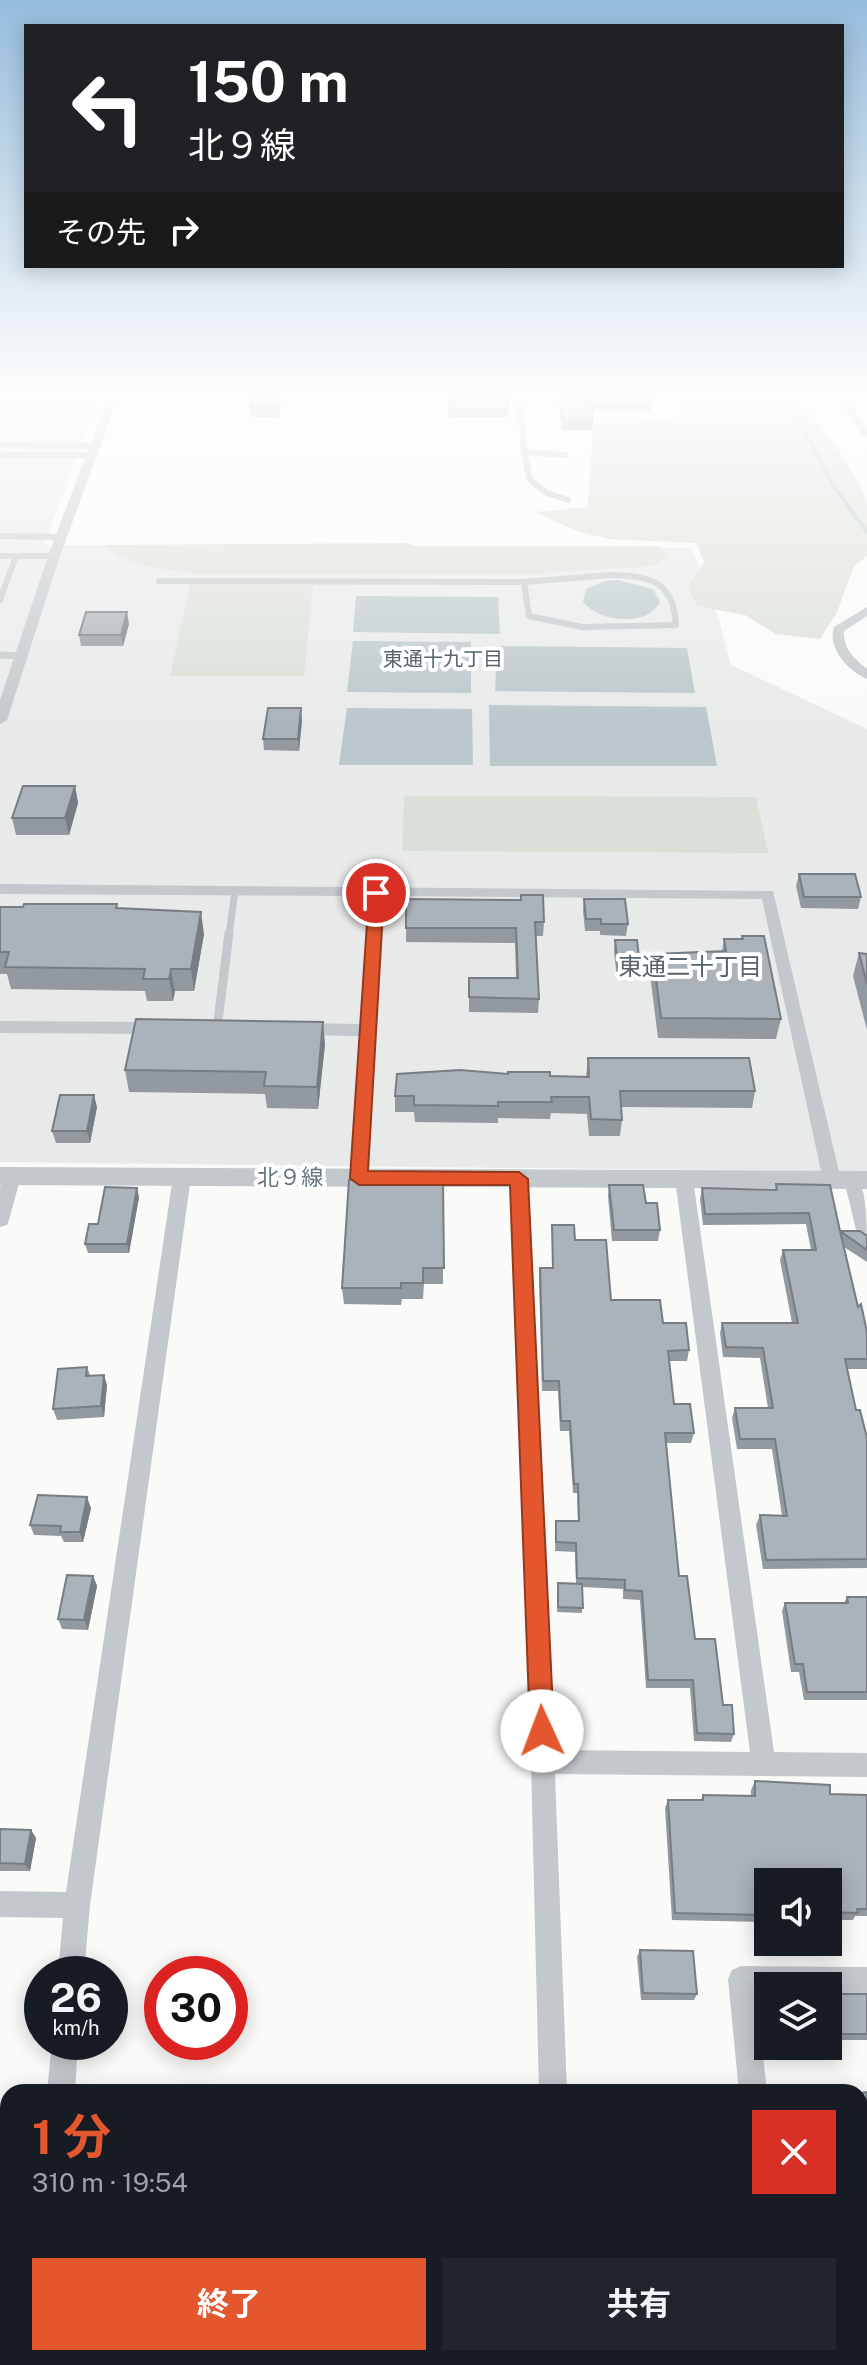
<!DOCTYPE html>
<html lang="ja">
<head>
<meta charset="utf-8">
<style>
	body { margin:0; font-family:"Public Sans","Noto Sans JP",sans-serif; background:#20242c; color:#f1f3f6; height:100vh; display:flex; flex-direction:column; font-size:30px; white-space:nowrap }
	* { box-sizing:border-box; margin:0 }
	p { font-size:26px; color:#9ea1a6 }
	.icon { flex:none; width:44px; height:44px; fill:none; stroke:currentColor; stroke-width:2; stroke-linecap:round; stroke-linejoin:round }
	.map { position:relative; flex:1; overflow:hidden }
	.details { position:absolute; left:0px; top:2084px; width:868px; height:282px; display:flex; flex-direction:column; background:#171b24; border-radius:24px 24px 0 0; box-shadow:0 4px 20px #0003 }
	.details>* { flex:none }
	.top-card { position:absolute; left:24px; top:24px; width:820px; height:244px; border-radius:0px; box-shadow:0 4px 20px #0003; background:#202124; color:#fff; overflow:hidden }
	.buttons { position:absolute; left:754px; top:1868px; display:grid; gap:16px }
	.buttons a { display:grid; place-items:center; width:88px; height:88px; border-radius:0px; background:#171b24; box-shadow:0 4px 20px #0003; font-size:40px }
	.speed { position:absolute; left:24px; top:1956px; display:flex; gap:16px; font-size:40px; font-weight:700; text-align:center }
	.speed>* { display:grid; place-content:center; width:104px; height:104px; border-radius:50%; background:#171b24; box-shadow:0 4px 20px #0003; line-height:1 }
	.speed small { font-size:20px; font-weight:400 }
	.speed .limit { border:12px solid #d22; background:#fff; color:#111 }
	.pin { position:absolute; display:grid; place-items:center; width:68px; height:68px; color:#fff; margin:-34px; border:4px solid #fff; border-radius:50%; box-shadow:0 2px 8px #0007 }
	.me { position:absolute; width:88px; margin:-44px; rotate:358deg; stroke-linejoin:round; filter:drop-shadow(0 0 6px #0008) }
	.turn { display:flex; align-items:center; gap:28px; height:168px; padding:0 32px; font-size:36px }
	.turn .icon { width:104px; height:104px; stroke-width:2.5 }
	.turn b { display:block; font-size:56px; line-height:68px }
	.then { display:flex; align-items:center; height:76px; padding:0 32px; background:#0003; gap:16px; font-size:30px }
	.round { display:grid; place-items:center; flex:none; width:84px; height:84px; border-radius:0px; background:#20242c }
	.head { display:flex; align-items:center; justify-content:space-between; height:136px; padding:0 32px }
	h1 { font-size:48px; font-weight:700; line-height:60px; color:#e4572e }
	.action { display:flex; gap:16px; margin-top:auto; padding:16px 32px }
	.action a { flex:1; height:92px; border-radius:0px; background:#e4572e; color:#fff; font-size:32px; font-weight:700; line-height:92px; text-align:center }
	.action a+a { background:#20242c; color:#f1f3f6 }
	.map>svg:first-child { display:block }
	.built { fill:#e8e9e9 }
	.green { fill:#dadfd7 }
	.water { fill:#bbc7cb }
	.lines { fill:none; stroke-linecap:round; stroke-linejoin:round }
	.stream { stroke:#bbc7cb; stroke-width:4 }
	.service-far2 { stroke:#c3c8cc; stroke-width:6 }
	.service-far1 { stroke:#c3c8cc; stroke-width:7 }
	.service { stroke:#c3c8cc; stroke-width:9 }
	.minor { fill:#c3c8cc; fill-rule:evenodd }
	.tertiary { fill:#c3c8cc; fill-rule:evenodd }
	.wall { fill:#929a9f }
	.shaded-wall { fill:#777d82 }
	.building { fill:#aab3b9; stroke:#777d82; stroke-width:2 }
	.route { fill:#e4572e; stroke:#94391e; stroke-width:2 }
	.labels { text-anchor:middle; stroke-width:8; stroke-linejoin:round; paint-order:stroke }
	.far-neighbourhood-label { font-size:20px; fill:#57646e; stroke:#fff }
	.street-label { font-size:22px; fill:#657683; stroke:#fff }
	.neighbourhood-label { font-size:24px; fill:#57646e; stroke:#fff }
</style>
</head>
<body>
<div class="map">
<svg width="867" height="2365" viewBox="0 0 867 2365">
	<rect width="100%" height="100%" fill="#fafaf8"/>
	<path class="built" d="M0,395H100L44,545L692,548L719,620L731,665L867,729V1172L0,1162Z"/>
	<path class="green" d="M677,395H794C814,414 864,480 867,505C867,522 867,540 867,556L854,566L837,612L820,639L776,634L745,615L697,606L688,587L704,562L696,543L608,539L577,531L535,512L588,507L593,429L608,414L676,423L684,408Z
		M407,543L415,546H659L668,556L652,566L528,574H203C168,570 130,567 101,545Z
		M190,584H313L304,676H170Z
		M404,796L756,797L768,853L402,851Z"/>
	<path class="water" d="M618,580L653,589L660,602C647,628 599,622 583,602L586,589L605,581Z
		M356,596L498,597L500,634L353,632Z
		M353,641L471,642V693L347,692Z
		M497,646L687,648L695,693L495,691Z
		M489,705L706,707L717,766H490Z
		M347,708L472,709L473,765H339Z"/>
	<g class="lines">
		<path class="stream" d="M776,395L802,427L833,485L867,532"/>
		<path class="service-far2" d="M520,395L524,452L565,455
			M0,445L95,446
			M524,452L530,480L547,493L568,500
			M0,455H92
			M0,536L61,537
			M0,556H54
			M610,575C650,575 674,582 676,625L582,627L529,616L524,582Z
			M159,581L524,582
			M0,600L16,556"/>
		<path class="service-far1" d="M0,655L21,656
			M229,935L235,891"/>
		<path class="service" d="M217,1029L229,933"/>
		<path class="minor" d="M109,395H119L60,556L7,720L0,724V700L48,556Z
			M834,395H844L867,427V437L863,436Z
			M867,607V616L844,631C843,649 854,658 867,669V679C848,671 827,648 834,627Z
			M0,884L773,891L841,1180L832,1187L823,1180L762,899L383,896L368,1178L359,1185L350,1178L359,1036L299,1035L291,1029L299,1023L360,1024L368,896L0,894Z
			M0,1021L157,1022L165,1028L157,1034L0,1033Z
			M12,1169L21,1176L9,1220L7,1225L0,1227V1187L6,1171Z
			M182,1170L191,1177L90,1905L84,1974H58L63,1918L0,1917V1891L66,1892L173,1177Z
			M519,1172L528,1179L554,1750L750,1752L675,1179L684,1172L693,1179L774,1752L867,1753V1777L555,1774L567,2092H539L531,1762L510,1179Z
			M853,1173C867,1180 867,1227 867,1245L860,1243L858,1238L844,1180Z
			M741,1966L867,1967V1993H828V1986H768V1992H756L767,2092H739L728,1979L732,1970Z
			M52,2042H78L75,2092H47Z
			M547,2358H577V2365H547Z
			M767,2358H797L798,2365H768Z"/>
		<path class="tertiary" d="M0,1167L867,1171V1189L0,1185Z"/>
	</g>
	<path class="wall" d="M282,395L279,417H251L250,407Z
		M364,395H388V398L364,397Z
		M448,395H507L508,417H449Z
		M558,395H651V412L592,411L593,430H562Z
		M129,624L123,646H81L79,635Z
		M302,720L299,751L264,750L263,739Z
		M75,786L78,803L69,835H16L12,818Z
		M799,874L861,897L858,909L801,908L796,886Z
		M584,899L628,924L626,936L600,935V931H585L583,911Z
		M0,907L118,908L204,934L194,991H175L173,1001H147L145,991L11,989L7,974H0Z
		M544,922L543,936H536L539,999L538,1013L469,1012V978H516L515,943L406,942V928Z
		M742,936L781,1019L776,1039L658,1038L650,974L653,954L722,951L724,939H741Z
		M615,940L640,967L639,978H617L614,952Z
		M859,953L867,954V1030L853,976Z
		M325,1044L318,1109L267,1108L265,1094L129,1092L125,1070Z
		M588,1058L755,1091L752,1108L621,1107L622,1120L620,1136H589L587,1114L551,1113L550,1119L498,1118V1123L415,1122L414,1112H395V1096L508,1074L586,1077Z
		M97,1107L90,1143H56L52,1131Z
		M443,1180V1284H424L423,1299H402L401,1305L344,1304L342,1288Z
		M776,1184L840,1231L867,1236V1262L844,1247L858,1307L867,1332V1369H847L856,1410L867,1438V1568L763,1569L756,1525L760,1515L782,1516L772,1449H737L732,1418L735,1408H768L760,1358L723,1357L720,1333L722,1323H792L780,1260L783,1250H811L806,1224L703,1225L700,1199L702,1188L775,1190Z
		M609,1185L646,1203L660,1230L658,1241H612L608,1196Z
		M139,1197L129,1253H88L85,1244L98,1224Z
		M552,1225L575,1240L611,1300L663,1323L689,1350L687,1361H669L674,1404L694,1433L691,1443H666L679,1576L695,1639L734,1734L731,1742L694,1741L690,1688H646L640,1600L623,1599V1589L582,1587V1613L557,1612L558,1583L576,1584L575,1552L555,1551L556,1521H578L577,1493H573L569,1431H560L558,1391H542L539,1278L540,1268H552Z
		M87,1367L90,1375L107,1385L104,1417L57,1420L53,1409Z
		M91,1508L83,1542H64L61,1536L34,1535L30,1525Z
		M93,1576L97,1586L88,1630L62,1629L58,1619Z
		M847,1597H867V1702V1700H804L799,1672H791L782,1611L785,1603H844Z
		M755,1781L830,1794L867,1795V1916H855L853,1920H828V1882H768V1922L672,1920L665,1808L668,1800H701L703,1795L751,1796V1790Z
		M0,1829L31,1830L36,1838L30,1871H0Z
		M640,1950L697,1994L694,2000H641L637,1957Z
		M838,1994H867V2040H830L831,2044L826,2050H773L765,2046L761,2013L766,2006H768V2004V2046H828V1999H833Z
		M867,2092V2150H860V2093Z
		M867,2274V2364H801L800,2358H860Z"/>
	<path class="shaded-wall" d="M280,395H282L279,417L278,407Z
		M127,612L129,624L123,646L121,635Z
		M301,708L302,720L299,751L298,739Z
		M75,786L78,803L69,835L65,818Z
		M201,912L204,934L194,991L191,969Z
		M171,969L175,991L173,1001L169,979Z
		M323,1022L325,1044L318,1109L317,1087Z
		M94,1095L97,1107L90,1143L87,1131Z
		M137,1188L139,1197L129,1253L127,1244Z
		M104,1375L107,1385L104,1417L101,1406Z
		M87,1497L91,1508L83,1542L80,1532Z
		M93,1576L97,1586L88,1630L84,1620Z
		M31,1830L36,1838L30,1871L25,1864Z"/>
	<path class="building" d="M253,395H280L278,407H250Z
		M448,395H507L508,409H449Z
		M559,395H651L652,404L591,403L593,422L562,421Z
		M86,612H127L121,635H79Z
		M268,708H301L298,739H263Z
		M23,786H75L65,818H12Z
		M799,874H855L861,897H804Z
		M521,895H543L544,922H535L539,999L469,997V978H518L516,928H406V899L521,900Z
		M584,899H625L628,924H601V919H586Z
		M24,904H117L116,908L201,912L191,969H171L169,979H143L145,969L5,967L9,952H0V907H23Z
		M742,936H764L781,1019L661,1018L653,954L726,951L724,939H743Z
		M615,940H637L640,967H618Z
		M859,953L867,954V984Z
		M136,1019L323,1022L317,1087L264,1086L266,1072L125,1070Z
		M588,1058H749L755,1091H620L622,1120L591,1119L589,1097H551L552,1102H498V1106L414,1105V1096H395L397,1074L460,1070L508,1074V1072H550V1076L589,1077Z
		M60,1095H94L87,1131H52Z
		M349,1180H443L444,1268H423V1283H401V1288H342Z
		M776,1184L830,1185L840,1231H860L867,1236V1250L840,1231L858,1307L861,1304L867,1332V1359H845L856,1410H860L867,1438V1559L766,1560L760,1515L787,1516L775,1439H740L735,1408H773L763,1348L726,1347L722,1323H798L783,1250H816L809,1213L705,1214L702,1188L777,1190Z
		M609,1185H643L646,1203H657L660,1230H614Z
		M105,1187L137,1188L127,1244H85L89,1224H98Z
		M552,1225H574L575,1240H606L611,1300H660L663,1323H686L689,1350L668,1351L674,1404H690L694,1433H665L679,1576H687L695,1639H715L723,1705H732L734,1734L697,1733L693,1680H648L642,1591L625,1590V1580L577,1578L576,1543L556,1542V1521H579L578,1484H574L570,1421H561L559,1381H543L540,1268H553Z
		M87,1367L86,1376L104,1375L101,1406L53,1409L58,1369Z
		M38,1495L87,1497L80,1532H60L61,1526L30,1525Z
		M67,1575L93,1576L84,1620L58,1619Z
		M558,1583L582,1584L583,1608L558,1607Z
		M847,1597H867V1692H807L803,1664H795L785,1603H848Z
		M755,1781L830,1785V1794L867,1795V1909H857L858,1913L828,1912V1882H768V1915L675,1913L668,1800H703V1795L755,1796Z
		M0,1829L31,1830L25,1864L0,1863Z
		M640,1950L693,1951L697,1994L643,1993Z
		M838,1994H867V2034H829L831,2044H828V1999L839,2000Z
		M766,2006L768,2007V2028Z
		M775,2085L816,2086L817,2092H776Z
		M867,2092V2146H860V2093Z
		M860,2191H867V2222H862L864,2235L860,2234Z
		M860,2274H867V2362H806V2358H860Z"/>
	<linearGradient id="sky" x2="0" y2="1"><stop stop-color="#96bcdc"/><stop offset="0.54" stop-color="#fdfdfc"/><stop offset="1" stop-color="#fdfdfc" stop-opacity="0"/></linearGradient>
	<rect width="867" height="726" fill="url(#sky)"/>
	<path class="route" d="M376,888L384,893L368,1171L519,1172L528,1179L554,1731L550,1739L542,1743L534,1739L530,1731L510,1185H359L350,1178L369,893Z"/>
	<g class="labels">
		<g class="far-neighbourhood-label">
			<text x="443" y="666">東通十九丁目</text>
		</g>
		<g class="street-label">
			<text x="290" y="1185">北９線</text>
		</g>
		<g class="neighbourhood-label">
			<text x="690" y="975">東通二十丁目</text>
		</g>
	</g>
</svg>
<div class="buttons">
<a><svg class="icon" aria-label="sound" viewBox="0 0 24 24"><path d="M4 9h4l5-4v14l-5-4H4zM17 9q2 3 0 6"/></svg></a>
<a><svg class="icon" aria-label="layers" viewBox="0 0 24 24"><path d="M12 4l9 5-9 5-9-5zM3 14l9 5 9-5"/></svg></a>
</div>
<div class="speed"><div>26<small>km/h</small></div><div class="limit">30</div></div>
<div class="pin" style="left:376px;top:893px;background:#d93025"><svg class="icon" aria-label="arrive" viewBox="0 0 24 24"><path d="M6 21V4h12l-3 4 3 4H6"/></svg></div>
<svg class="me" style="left:542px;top:1731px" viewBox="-20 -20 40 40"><circle r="19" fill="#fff"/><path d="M0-13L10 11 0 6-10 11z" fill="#e4572e"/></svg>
<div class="top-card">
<div class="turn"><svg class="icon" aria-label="left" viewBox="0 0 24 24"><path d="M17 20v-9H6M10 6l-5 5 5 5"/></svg><div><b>150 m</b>北９線</div></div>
<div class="then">その先<svg class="icon" aria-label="right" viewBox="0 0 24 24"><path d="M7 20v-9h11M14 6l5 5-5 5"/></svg></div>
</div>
<section class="details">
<div class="head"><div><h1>1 分</h1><p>310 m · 19:54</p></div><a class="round" style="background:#d93025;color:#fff"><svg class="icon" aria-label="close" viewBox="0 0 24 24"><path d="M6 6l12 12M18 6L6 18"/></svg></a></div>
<div class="action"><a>終了</a><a>共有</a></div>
</section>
</div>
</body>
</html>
